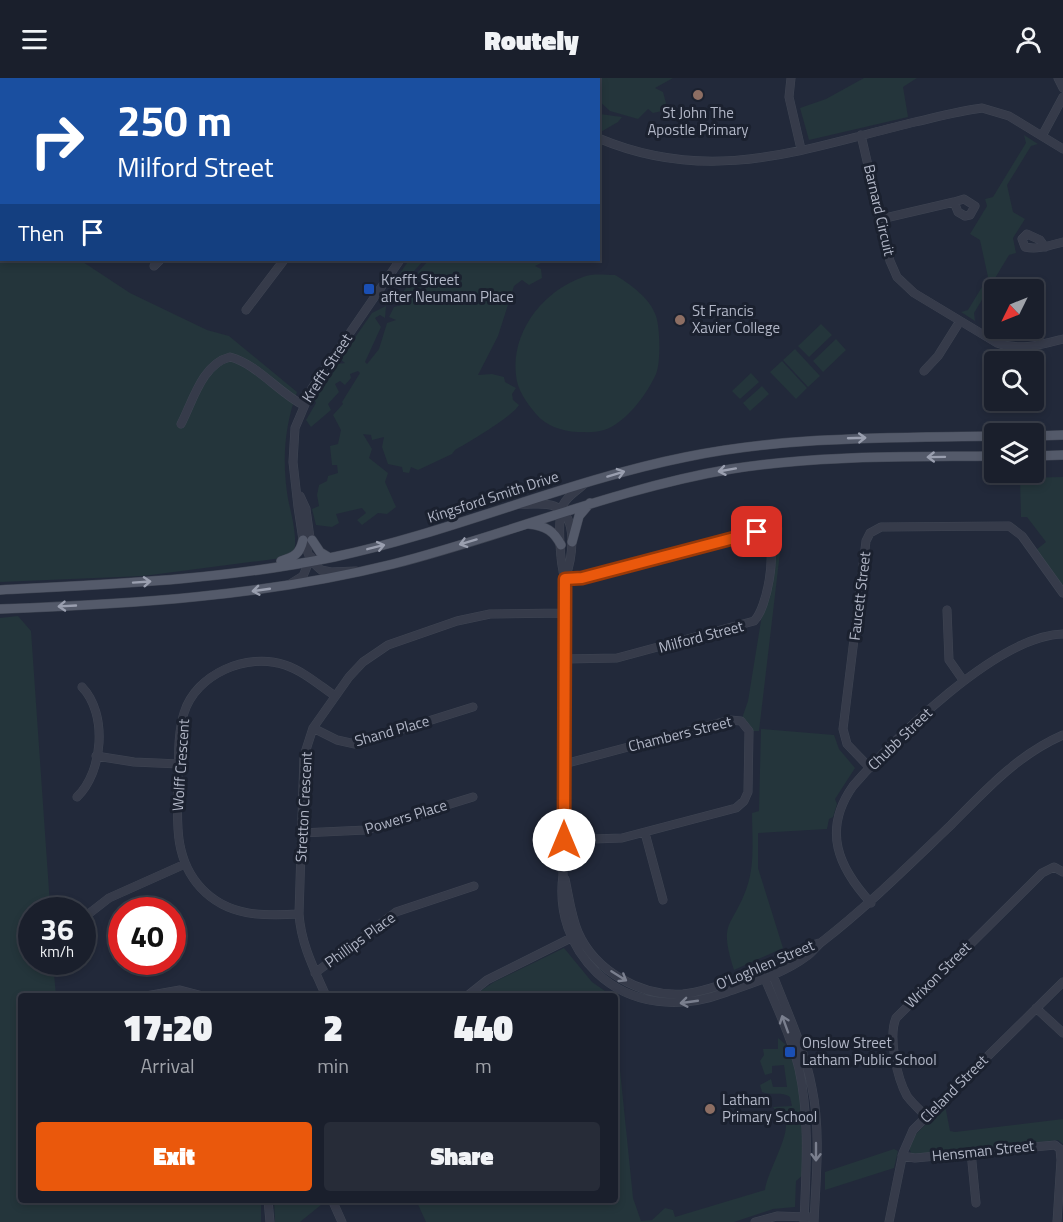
<!DOCTYPE html>
<html lang="en">
<head>
<meta charset="utf-8">
<style>
	body { margin:0; font-family:"Titillium Web",sans-serif; background:#272c38; color:#f1f3f6; height:100vh; display:flex; flex-direction:column; font-size:22px; white-space:nowrap }
	* { box-sizing:border-box; margin:0 }
	p { font-size:20px; color:#9fa2a9 }
	.icon { flex:none; width:33px; height:33px; fill:none; stroke:currentColor; stroke-width:2; stroke-linecap:round; stroke-linejoin:round }
	.map { position:relative; flex:1; overflow:hidden }
	.panel { position:absolute; left:18px; top:915px; width:600px; height:210px; display:flex; flex-direction:column; background:#1a1f2c; border-radius:6px; box-shadow:0 3px 9px #0003,0 0 0 2px #383d48 }
	.panel>* { flex:none }
	.hud { position:absolute; left:0px; top:0px; width:600px; height:183px; box-shadow:0 3px 9px #0003,0 0 0 2px #383d48; background:#1a4fa0; color:#fff; overflow:hidden }
	.needle { width:39px; rotate:227deg }
	.controls { position:absolute; left:984px; top:201px; display:grid; gap:12px }
	.controls a { display:grid; place-items:center; width:60px; height:60px; border-radius:6px; background:#1a1f2c; box-shadow:0 3px 9px #0003,0 0 0 2px #383d48; font-size:30px }
	.speed { position:absolute; left:18px; top:819px; display:flex; gap:12px; font-size:30px; font-weight:700; text-align:center }
	.speed>* { display:grid; place-content:center; width:78px; height:78px; border-radius:50%; background:#1a1f2c; box-shadow:0 3px 9px #0003,0 0 0 2px #383d48; line-height:1 }
	.speed small { font-size:15px; font-weight:400 }
	.speed .limit { border:9px solid #d22; background:#fff; color:#111 }
	.pin { position:absolute; display:grid; place-items:center; width:51px; height:51px; color:#fff; margin:-26px; border-radius:12px; box-shadow:0 3px 9px #0006 }
	.me { position:absolute; width:66px; margin:-33px; rotate:0deg; stroke-linejoin:round; filter:drop-shadow(0 0 4px #0008) }
	.turn { display:flex; align-items:center; gap:21px; height:126px; padding:0 18px; font-size:27px }
	.turn .icon { width:78px; height:78px; stroke-width:2.5 }
	.turn b { display:block; font-size:42px; line-height:51px }
	.then { display:flex; align-items:center; height:57px; padding:0 18px; background:#0003; gap:12px; font-size:22px }
	.eta { display:flex; justify-content:space-evenly; align-items:center; height:102px; text-align:center }
	.eta b { font-size:36px; font-weight:800; line-height:42px }
	.button { display:flex; gap:12px; margin-top:auto; padding:12px 18px }
	.button a { flex:1; height:69px; border-radius:6px; background:#ea580c; color:#fff; font-size:24px; font-weight:800; line-height:69px; text-align:center }
	.button a+a { background:#272c38; color:#f1f3f6 }
	header { display:flex; justify-content:space-between; align-items:center; height:78px; padding:0 18px; background:#1a1f2c; font-size:27px; font-weight:800 }
	.map>svg:first-child { display:block }
	.green { fill:#24353b }
	.lines { fill:none; stroke-linecap:round; stroke-linejoin:round }
	.minor-casing { stroke:#3f4553; stroke-width:9 }
	.major-casing { stroke:#3f4553; stroke-width:10 }
	.minor { stroke:#363b4a; stroke-width:8 }
	.major { stroke:#545a6a; stroke-width:9 }
	.oneway { stroke:#9a9faf }
	.oneway2 { stroke:#7a7f8e }
	.route-casing { stroke:#983908; stroke-width:15 }
	.route { stroke:#ea580c; stroke-width:10 }
	.education-dot { fill:#8d6e63; stroke:#1b212f; stroke-width:2 }
	.transit-dot { fill:#1a4fb4; stroke:#1b212f; stroke-width:2 }
	.labels { text-anchor:middle; stroke-width:6; stroke-linejoin:round; paint-order:stroke }
	.poi-label { font-size:15px; fill:#b1b6c6; stroke:#1b212f; text-anchor:start }
	.street-label { font-size:15px; fill:#b1b6c6; stroke:#1b212f }
</style>
</head>
<body>
<header><svg class="icon" aria-label="menu" viewBox="0 0 24 24"><path d="M4 6h16M4 12h16M4 18h16"/></svg>Routely<svg class="icon" aria-label="person" viewBox="0 0 24 24"><circle cx="12" cy="8" r="4"/><path d="M4 21q1-7 8-7t8 7"/></svg></header>
<div class="map">
<svg width="1063" height="1144" viewBox="0 0 1063 1144">
	<rect width="100%" height="100%" fill="#22293a"/>
	<path class="green" d="M577,0H673L655,10L663,14L666,25L662,33L653,35L648,31L638,41L610,33L599,23L598,2Z
		M864,0H917L903,9L908,39L809,62L800,30L826,21Z
		M599,35L600,36L622,39L618,44L599,55Z
		M1024,57L1038,66L1031,68L1007,107L1013,134L1025,141L1013,160L1016,175L1009,177L974,235L975,243L961,234L968,232L988,199L980,162L970,156L987,128L985,121L993,119L996,114L1026,65Z
		M0,60L2,182H80L130,215L207,252L229,258L297,314C284,350 282,383 288,421C291,435 296,453 295,468C294,475 289,477 282,480L143,498L0,504Z
		M409,182H424L405,203L397,207L394,204Z
		M429,182H547L535,188L541,191L542,200L529,207L522,202L514,208L498,258L478,297L492,296L504,299L505,304L516,310L512,316L513,322L519,327C513,338 468,365 455,372L452,376L418,392L411,389L409,395L403,394L402,389L388,386L382,369L384,359L372,362L371,357L363,356L372,371L369,380L388,395L385,404L396,429L387,436L378,435L362,447L357,442L366,435L362,430L336,436L339,445L332,449L316,447L312,431L319,428L317,417L319,407L327,403L328,398L338,395L337,387H332L330,368L338,366L341,352L333,337L343,326L342,324L360,295L358,293L350,296L351,300L345,307L340,303L335,306L339,314L328,326L331,332L311,349L306,342L316,325L314,321L337,286L345,285L340,281L372,235L386,228L385,240L380,237L375,240L381,249L365,284L367,286L379,271L387,245L396,242L389,239L394,229L402,227L405,222L403,214L412,202L419,200L418,194Z
		M615,197C630,206 650,220 656,238C660,250 661,284 656,296C647,316 626,345 604,352C595,355 586,354 577,354C562,353 546,348 536,336C527,325 517,312 516,297C511,254 543,213 583,199C593,195 605,197 615,197Z
		M821,246L832,257L809,279L798,268Z
		M836,261L846,272L823,294L813,283Z
		M795,271L820,298L808,309L783,282Z
		M782,283L807,310L796,321L770,294Z
		M751,295L759,304L740,321L732,313Z
		M762,308L769,316L750,333L743,325Z
		M1063,399V510L1036,472L1046,464L1027,439H1021L1020,400Z
		M774,437V455L783,449L759,653H753L750,657L741,643L748,623L772,475L771,460L764,452L758,451V439Z
		M18,538L31,553L50,827L52,832L61,829L67,832H32V884H53L56,918H21V1122H261V1144H0V540Z
		M761,651L834,657L839,671L855,690L835,721L837,726L833,739L829,741L827,751L758,755V790L783,870L734,892C718,842 732,851 747,809C755,786 752,759 752,735L759,733Z
		M564,870L592,904L612,918H473L494,904Z
		M615,943L633,1120L641,1143L652,1142L665,1130L673,1132L675,1139L765,1112C766,1097 791,1055 785,1044C782,1039 777,1035 773,1029L792,1028L790,1019C782,1013 771,1018 762,1014L760,1007L771,1001L773,1009H787L784,987L772,988V995L765,997L760,983L764,977L763,971H778V960C782,963 786,967 789,970C803,992 802,1070 803,1097L796,1103L795,1129L773,1131L734,1144H426L416,1122H615Z
		M945,1027L950,1053L955,1054L1063,1041V1066L1058,1062L916,1077L911,1075L909,1070L913,1059Z
		M894,1071L898,1073L894,1090L825,1112V1094Z
		M274,1122H327L300,1144H275Z"/>
	<g class="lines">
		<g class="minor-casing">
			<path id="minor" d="M791,0L789,19L801,71
				M1058,0L1063,10
				M173,2V0
				M389,2L391,0
				M514,2V0
				M861,57L890,183L897,199L914,215L997,265C1020,273 1040,267 1063,261
				M1042,58L1063,19
				M598,60C711,108 803,71 915,44C937,39 959,33 982,30L1009,38L1063,71
				M881,141L954,124L958,134L965,138L970,137L975,128L964,121L954,124
				M1045,169L1040,162L1027,156L1022,161L1025,169C1038,172 1051,167 1063,164
				M154,188L160,182
				M246,232L284,182
				M924,293L938,278L960,243
				M181,346C193,323 202,286 230,279C257,286 278,314 303,327
				M583,407C577,413 567,418 563,427C557,441 560,486 565,501L563,797C558,834 570,869 597,895C632,928 681,931 724,915C752,905 783,896 807,878C813,874 817,867 823,863C869,827 909,787 951,747C985,713 1017,677 1063,657
				M300,418L306,431L311,467
				M521,426C531,427 544,424 554,428C580,438 572,481 565,501
				M356,493L331,494L321,492L311,483L303,462L298,429L293,384L295,350L312,310L400,182
				M290,506L303,498L311,479
				M947,532L949,582L963,602
				M565,581L617,580L754,543C767,531 778,471 766,458L752,455L582,500L565,501
				M313,650L337,662L355,666L473,629
				M96,678L134,684L179,686
				M870,690L847,666L843,651L866,463L870,455L881,449L1009,448L1022,458L1063,515
				M77,719C103,694 108,636 82,609
				M301,755L366,752L473,719
				M645,755L663,822
				M564,762L622,760L736,730L744,723L748,714L749,653L741,643L730,642L564,686
				M565,801C569,819 571,837 578,854C595,893 641,919 683,916C702,914 722,907 740,900C767,890 792,873 819,865
				M871,825C838,789 822,752 853,708C894,661 998,557 1063,556
				M299,836C263,838 228,839 201,810C174,781 177,744 178,707C179,684 177,657 184,635C196,596 247,574 285,587C303,593 319,607 335,618
				M82,841L109,820L185,786
				M771,892C786,932 804,968 812,1010C821,1053 816,1100 814,1144
				M315,895L396,834L474,808
				M763,896C776,928 791,958 799,991C810,1041 806,1093 804,1144
				M146,918L180,912L203,918
				M326,918C314,891 301,866 299,836L304,678L313,650L349,599L363,584L388,567L457,543L490,536L565,535
				M467,918L487,902L575,858
				M1036,930L1063,955
				M926,1038C920,1032 912,1025 907,1018C897,1000 888,959 896,940L1042,795L1054,789L1063,794
				M971,1074L976,1125
				M902,1078L915,1080L1055,1067L1060,1071L1061,1082L1057,1144
				M268,1122L270,1144
				M333,1124L342,1144
				M755,1144L777,1138L809,1139
				M889,1144L903,1075L913,1052L1063,904"/>
		</g>
		<g class="major-casing">
			<path id="major" d="M1034,358L1063,357
				M1034,378L1063,377
				M529,446C546,448 554,453 561,467
				M312,462L320,474L330,480
				M572,464L579,438L590,425
				M281,483C294,479 300,476 303,462
				M0,512C112,506 224,502 334,479C453,454 566,403 686,379C788,358 891,360 994,358
				M0,531C132,526 264,518 393,486C507,457 614,411 731,391C818,377 907,379 994,378"/>
		</g>
		<use href="#minor" class="minor"/>
		<use href="#major" class="major"/>
	</g>
	<defs><path id="oneway-shaft" d="M-6 0H5M1.5-3L5.5 0L1.5 3" fill="none" stroke-width="1.6" stroke-linecap="round" stroke-linejoin="round" transform="scale(1.5)"/></defs>
	<g class="oneway">
		<use href="#oneway-shaft" transform="translate(857 360) rotate(-2)"/>
		<use href="#oneway-shaft" transform="translate(936 379) rotate(179)"/>
		<use href="#oneway-shaft" transform="translate(727 392) rotate(170)"/>
		<use href="#oneway-shaft" transform="translate(616 396) rotate(-17)"/>
		<use href="#oneway-shaft" transform="translate(468 464) rotate(163)"/>
		<use href="#oneway-shaft" transform="translate(376 469) rotate(-14)"/>
		<use href="#oneway-shaft" transform="translate(142 504) rotate(-4)"/>
		<use href="#oneway-shaft" transform="translate(261 512) rotate(172)"/>
		<use href="#oneway-shaft" transform="translate(67 528) rotate(177)"/>
	</g>
	<g class="oneway2">
		<use href="#oneway-shaft" transform="translate(619 898) rotate(32)"/>
		<use href="#oneway-shaft" transform="translate(689 924) rotate(172)"/>
		<use href="#oneway-shaft" transform="translate(785 946) rotate(-110)"/>
		<use href="#oneway-shaft" transform="translate(816 1074) rotate(90)"/>
	</g>
	<g class="lines">
		<g class="route-casing">
			<path id="route" d="M564,762L565,501L582,500L757,454"/>
		</g>
		<use href="#route" class="route"/>
	</g>
	<g class="education-dot">
		<circle cx="698" cy="17" r="6"/>
		<circle cx="680" cy="242" r="6"/>
		<circle cx="710" cy="1031" r="6"/>
	</g>
	<g class="transit-dot">
		<rect x="363" y="205" width="12" height="12" rx="3"/>
		<rect x="784" y="968" width="12" height="12" rx="3"/>
	</g>
	<g class="labels">
		<g class="poi-label">
			<text x="698" y="40" text-anchor="middle">St John The<tspan x="698" dy="17">Apostle Primary</tspan></text>
			<text x="381" y="207">Krefft Street<tspan x="381" dy="17">after Neumann Place</tspan></text>
			<text x="692" y="238">St Francis<tspan x="692" dy="17">Xavier College</tspan></text>
			<text x="802" y="970">Onslow Street<tspan x="802" dy="17">Latham Public School</tspan></text>
			<text x="722" y="1027">Latham<tspan x="722" dy="17">Primary School</tspan></text>
		</g>
		<g class="street-label">
			<text transform="translate(879 132) rotate(77)" y="5">Barnard Circuit</text>
			<text transform="translate(327 290) rotate(-57)" y="5">Krefft Street</text>
			<text transform="translate(493 419) rotate(-18)" y="5">Kingsford Smith Drive</text>
			<text transform="translate(860 518) rotate(-83)" y="5">Faucett Street</text>
			<text transform="translate(701 559) rotate(-15)" y="5">Milford Street</text>
			<text transform="translate(392 653) rotate(-16)" y="5">Shand Place</text>
			<text transform="translate(680 656) rotate(-14)" y="5">Chambers Street</text>
			<text transform="translate(900 661) rotate(-44)" y="5">Chubb Street</text>
			<text transform="translate(181 687) rotate(-86)" y="5">Wolff Crescent</text>
			<text transform="translate(304 729) rotate(-87)" y="5">Stretton Crescent</text>
			<text transform="translate(406 739) rotate(-17)" y="5">Powers Place</text>
			<text transform="translate(360 862) rotate(-36)" y="5">Phillips Place</text>
			<text transform="translate(765 887) rotate(-23)" y="5">O'Loghlen Street</text>
			<text transform="translate(938 897) rotate(-45)" y="5">Wrixon Street</text>
			<text transform="translate(954 1011) rotate(-45)" y="5">Cleland Street</text>
			<text transform="translate(983 1073) rotate(-6)" y="5">Hensman Street</text>
		</g>
	</g>
</svg>
<div class="controls">
<a><svg class="needle" viewBox="-14 -14 28 28"><path d="M0-13l5 13h-10z" fill="#e53935"/><path d="M0 13l5-13h-10z" fill="#9fa2a9"/></svg></a>
<a><svg class="icon" aria-label="search" viewBox="0 0 24 24"><circle cx="10" cy="10" r="6"/><path d="M15 15l6 6"/></svg></a>
<a><svg class="icon" aria-label="layers" viewBox="0 0 24 24"><path d="M12 4l9 5-9 5-9-5zM3 14l9 5 9-5"/></svg></a>
</div>
<div class="speed"><div>36<small>km/h</small></div><div class="limit">40</div></div>
<div class="pin" style="left:757px;top:454px;background:#d93025"><svg class="icon" aria-label="arrive" viewBox="0 0 24 24"><path d="M6 21V4h12l-3 4 3 4H6"/></svg></div>
<svg class="me" style="left:564px;top:762px" viewBox="-20 -20 40 40"><circle r="19" fill="#fff"/><path d="M0-13L10 11 0 6-10 11z" fill="#ea580c"/></svg>
<div class="hud">
<div class="turn"><svg class="icon" aria-label="right" viewBox="0 0 24 24"><path d="M7 20v-9h11M14 6l5 5-5 5"/></svg><div><b>250 m</b>Milford Street</div></div>
<div class="then">Then<svg class="icon" aria-label="arrive" viewBox="0 0 24 24"><path d="M6 21V4h12l-3 4 3 4H6"/></svg></div>
</div>
<section class="panel">
<div class="eta">
<div><b>17:20</b><p>Arrival</p></div>
<div><b>2</b><p>min</p></div>
<div><b>440</b><p>m</p></div>
</div>
<div class="button"><a>Exit</a><a>Share</a></div>
</section>
</div>
</body>
</html>
